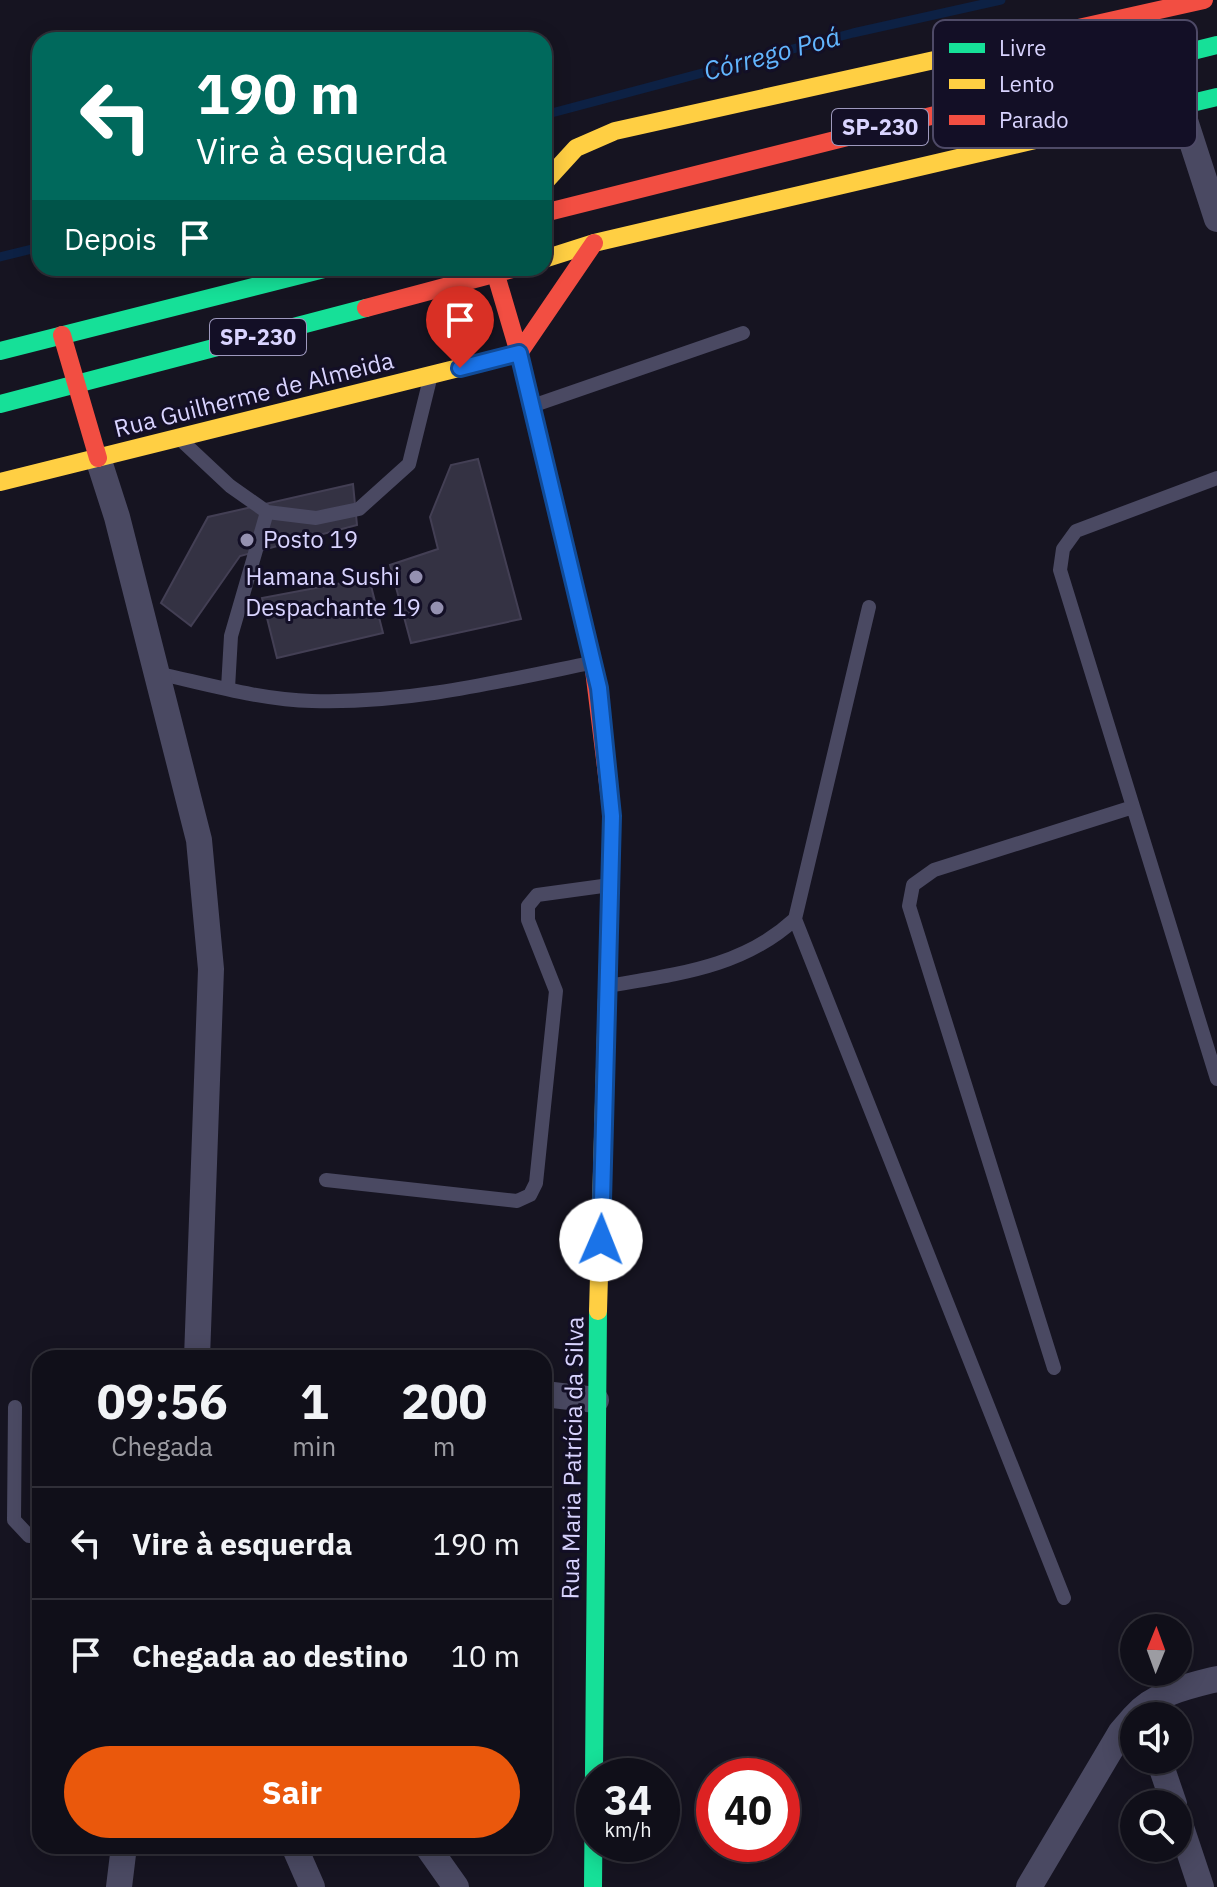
<!DOCTYPE html>
<html lang="pt">
<head>
<meta charset="utf-8">
<style>
	body { margin:0; font-family:"IBM Plex Sans",sans-serif; background:#191822; color:#f1f3f6; height:100vh; display:flex; flex-direction:column; font-size:30px; white-space:nowrap }
	* { box-sizing:border-box; margin:0 }
	p { font-size:26px; color:#9c9ca2 }
	.icon { flex:none; width:44px; height:44px; fill:none; stroke:currentColor; stroke-width:2; stroke-linecap:round; stroke-linejoin:round }
	.map { position:relative; flex:1; overflow:hidden }
	.side { position:absolute; left:32px; top:1350px; width:520px; height:504px; display:flex; flex-direction:column; background:#100f19; border-radius:24px; box-shadow:0 4px 20px #0003,0 0 0 2px #302f38 }
	.side>* { flex:none }
	.guide { position:absolute; left:32px; top:32px; width:520px; height:244px; border-radius:24px; box-shadow:0 4px 20px #0003,0 0 0 2px #302f38; background:#00695c; color:#fff; overflow:hidden }
	.needle { width:52px; rotate:1deg }
	.buttons { position:absolute; left:1120px; top:1614px; display:grid; gap:16px }
	.buttons a { display:grid; place-items:center; width:72px; height:72px; border-radius:50%; background:#100f19; box-shadow:0 4px 20px #0003,0 0 0 2px #302f38; font-size:40px }
	.speed { position:absolute; left:576px; top:1758px; display:flex; gap:16px; font-size:40px; font-weight:700; text-align:center }
	.speed>* { display:grid; place-content:center; width:104px; height:104px; border-radius:50%; background:#100f19; box-shadow:0 4px 20px #0003,0 0 0 2px #302f38; line-height:1 }
	.speed small { font-size:20px; font-weight:400 }
	.speed .limit { border:12px solid #d22; background:#fff; color:#111 }
	.pin { position:absolute; display:grid; place-items:center; width:68px; height:68px; color:#fff; margin:-82px -34px; border-radius:50% 50% 50% 0; rotate:-45deg; box-shadow:0 0 8px #0007 }
	.pin .icon { rotate:45deg }
	.me { position:absolute; width:88px; margin:-44px; rotate:1deg; stroke-linejoin:round; filter:drop-shadow(0 0 6px #0008) }
	.turn { display:flex; align-items:center; gap:28px; height:168px; padding:0 32px; font-size:36px }
	.turn .icon { width:104px; height:104px; stroke-width:2.5 }
	.turn b { display:block; font-size:56px; line-height:68px }
	.then { display:flex; align-items:center; height:76px; padding:0 32px; background:#0003; gap:16px; font-size:30px }
	.eta { display:flex; justify-content:space-evenly; align-items:center; height:136px; text-align:center }
	.eta b { font-size:48px; font-weight:700; line-height:56px }
	.primary-button { display:flex; gap:16px; margin-top:auto; padding:16px 32px }
	.primary-button a { flex:1; height:92px; border-radius:48px; background:#ea580c; color:#fff; font-size:32px; font-weight:700; line-height:92px; text-align:center }
	ul { padding:0; list-style:none }
	li { display:flex; align-items:center; gap:24px; height:112px; padding:0 32px; border-top:2px solid #302f38 }
	li div { flex:1 }
	li b { display:block; font-size:30px }
	li em { font-style:normal }
	.map>svg:first-child { display:block }
	.lines { fill:none; stroke-linecap:round; stroke-linejoin:round }
	.stream { stroke:#0d2144; stroke-width:9 }
	.building { fill:#343243; stroke:#433f54; stroke-width:2 }
	.lane { stroke:#4a4962; stroke-width:14 }
	.street { stroke:#4a4962; stroke-width:26 }
	.fast { stroke:#16e098; stroke-width:18 }
	.slow { stroke:#ffcf43; stroke-width:18 }
	.jam { stroke:#f24e42; stroke-width:18 }
	.route-casing { stroke:#114b97; stroke-width:20 }
	.route { stroke:#1a73e8; stroke-width:14 }
	.poi-dot { fill:#9591b1; stroke:#130f26; stroke-width:3 }
	.labels { text-anchor:middle; stroke-width:6; stroke-linejoin:round; paint-order:stroke }
	.shield { fill:#130f26; stroke:#9e99be; stroke-width:2 }
	.shield-label { font-size:22px; font-weight:bold; fill:#d9d4ff }
	.street-label { font-size:24px; fill:#d9d4ff; stroke:#130f26 }
	.poi-label { font-size:24px; fill:#d9d4ff; stroke:#130f26; text-anchor:end }
	.water-label { font-size:26px; font-style:italic; fill:#62b6ff; stroke:#130f26 }
	.key { fill:#130f26; stroke:#4e4a67; stroke-width:2 }
	.key-label { font-size:22px; fill:#d9d4ff }
</style>
</head>
<body>
<div class="map">
<svg width="1217" height="1887" viewBox="0 0 1217 1887">
	<rect width="100%" height="100%" fill="#161421"/>
	<g class="lines">
		<path class="stream" d="M544,115L853,33L1001,0
			M0,257L40,247"/>
	</g>
	<path class="building" d="M478,459L521,619L411,643L390,565L438,549L430,517L451,465Z
		M353,484L357,525L240,556L191,626L161,603L208,517Z
		M369,578L383,633L277,658L262,598Z"/>
	<g class="lines">
		<path class="lane" d="M532,406L743,333
			M182,441L230,486L267,512L316,518L359,509L409,464L430,379
			M1217,478L1076,531L1063,549L1060,570L1217,1079
			M156,673C207,684 261,700 312,701C406,704 498,682 590,663
			M228,688L231,636L267,512
			M795,919L1064,1598
			M608,986C676,974 742,968 795,919L869,607
			M326,1180L517,1201L530,1195L536,1183L556,991L528,920V906L537,895L610,885
			M1054,1368L909,906L913,885L934,870L1133,807
			M15,1407L14,1520L29,1536H40"/>
		<path class="street" d="M1180,105L1217,219
			M98,458L117,517L199,840L211,969L197,1358
			M544,1394L596,1400
			M1135,1716C1155,1693 1189,1686 1217,1679
			M1159,1760L1174,1804
			M1178,1818L1201,1887
			M294,1846L312,1887
			M427,1846L456,1887
			M119,1887L124,1846
			M1029,1887L1121,1732L1134,1717"/>
		<path class="fast" d="M955,110L1217,45
			M1078,130L1217,97
			M0,351L328,268
			M0,404L366,308
			M593,1887L598,1311"/>
		<path class="slow" d="M544,183L576,148L615,131L1002,45
			M544,259L594,243L1078,130
			M0,482L519,353
			M598,1311L609,928"/>
		<path class="jam" d="M1002,45L1204,0
			M544,213L955,110
			M496,275L519,353L593,662L612,816L609,928
			M366,308L516,268
			M62,335L98,458
			M519,353L594,243"/>
	</g>
	<g class="lines">
		<g class="route-casing">
			<path id="route" d="M460,368L519,353L599,688L612,816L601,1240"/>
		</g>
		<use href="#route" class="route"/>
	</g>
	<g class="poi-dot">
		<circle cx="247" cy="540" r="8"/>
		<circle cx="416" cy="577" r="8"/>
		<circle cx="437" cy="608" r="8"/>
	</g>
	<g class="labels">
		<g class="shield">
			<rect x="832" y="109" width="96" height="36" rx="6"/>
			<rect x="210" y="319" width="96" height="36" rx="6"/>
		</g>
		<g class="shield-label">
			<text x="880" y="135">SP-230</text>
			<text x="258" y="345">SP-230</text>
		</g>
		<g class="street-label">
			<text transform="translate(254 395) rotate(-14)" y="8">Rua Guilherme de Almeida</text>
			<text transform="translate(573 1458) rotate(-89)" y="8">Rua Maria Patrícia da Silva</text>
		</g>
		<g class="poi-label">
			<text x="263" y="548" text-anchor="start">Posto 19</text>
			<text x="400" y="585">Hamana Sushi</text>
			<text x="421" y="616">Despachante 19</text>
		</g>
		<g class="water-label">
			<text transform="translate(772 54) rotate(-15)" y="9">Córrego Poá</text>
		</g>
	</g>
	<rect x="933" y="20" width="264" height="128" rx="12" class="key"/>
	<rect x="949" y="43" width="36" height="10" fill="#16e098"/>
	<rect x="949" y="79" width="36" height="10" fill="#ffcf43"/>
	<rect x="949" y="115" width="36" height="10" fill="#f24e42"/>
	<g class="key-label">
		<text x="999" y="56">Livre</text>
		<text x="999" y="92">Lento</text>
		<text x="999" y="128">Parado</text>
	</g>
</svg>
<div class="buttons">
<a><svg class="needle" viewBox="-14 -14 28 28"><path d="M0-13l5 13h-10z" fill="#e53935"/><path d="M0 13l5-13h-10z" fill="#9c9ca2"/></svg></a>
<a><svg class="icon" aria-label="sound" viewBox="0 0 24 24"><path d="M4 9h4l5-4v14l-5-4H4zM17 9q2 3 0 6"/></svg></a>
<a><svg class="icon" aria-label="search" viewBox="0 0 24 24"><circle cx="10" cy="10" r="6"/><path d="M15 15l6 6"/></svg></a>
</div>
<div class="speed"><div>34<small>km/h</small></div><div class="limit">40</div></div>
<div class="pin" style="left:460px;top:368px;background:#d93025"><svg class="icon" aria-label="arrive" viewBox="0 0 24 24"><path d="M6 21V4h12l-3 4 3 4H6"/></svg></div>
<svg class="me" style="left:601px;top:1240px" viewBox="-20 -20 40 40"><circle r="19" fill="#fff"/><path d="M0-13L10 11 0 6-10 11z" fill="#1a73e8"/></svg>
<div class="guide">
<div class="turn"><svg class="icon" aria-label="left" viewBox="0 0 24 24"><path d="M17 20v-9H6M10 6l-5 5 5 5"/></svg><div><b>190 m</b>Vire à esquerda</div></div>
<div class="then">Depois<svg class="icon" aria-label="arrive" viewBox="0 0 24 24"><path d="M6 21V4h12l-3 4 3 4H6"/></svg></div>
</div>
<section class="side">
<div class="eta">
<div><b>09:56</b><p>Chegada</p></div>
<div><b>1</b><p>min</p></div>
<div><b>200</b><p>m</p></div>
</div>
<ul>
<li><svg class="icon" aria-label="left" viewBox="0 0 24 24"><path d="M17 20v-9H6M10 6l-5 5 5 5"/></svg><div><b>Vire à esquerda</b></div><em>190 m</em></li>
<li><svg class="icon" aria-label="arrive" viewBox="0 0 24 24"><path d="M6 21V4h12l-3 4 3 4H6"/></svg><div><b>Chegada ao destino</b></div><em>10 m</em></li>
</ul>
<div class="primary-button"><a>Sair</a></div>
</section>
</div>
</body>
</html>
